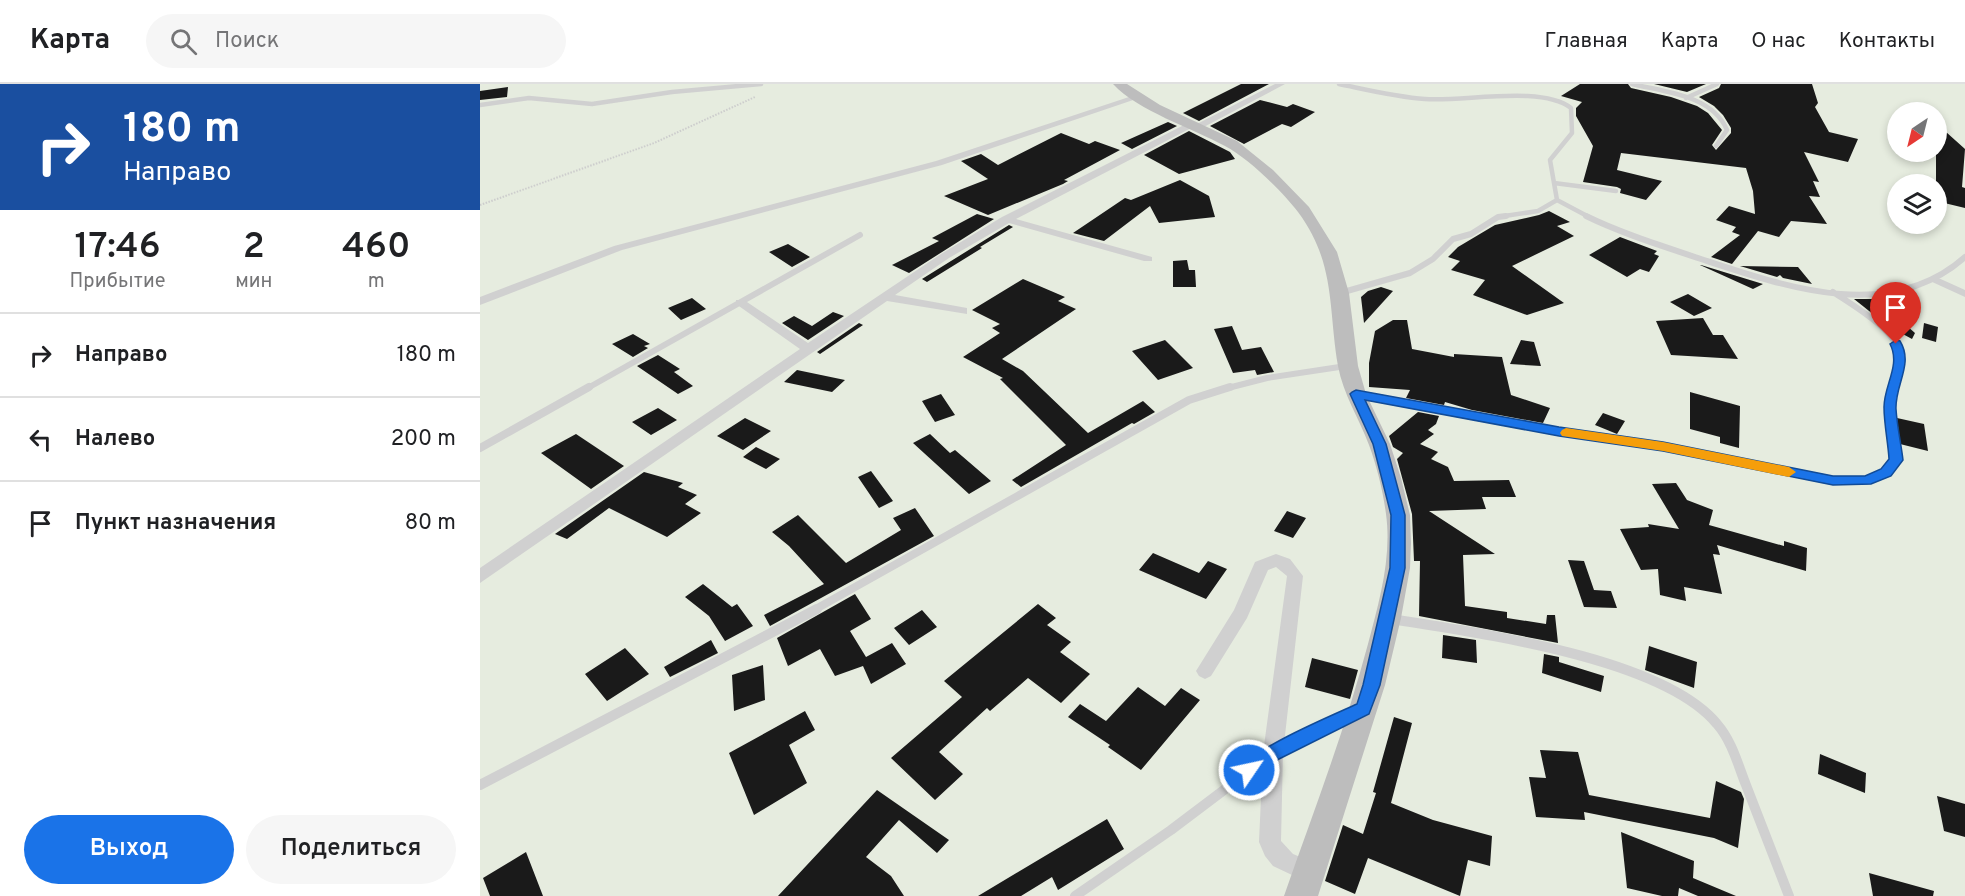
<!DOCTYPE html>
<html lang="ru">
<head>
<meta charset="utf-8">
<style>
	body { margin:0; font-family:Overpass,sans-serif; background:#f6f6f6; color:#202124; height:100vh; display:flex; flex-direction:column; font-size:22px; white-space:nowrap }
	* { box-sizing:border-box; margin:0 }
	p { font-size:20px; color:#757577 }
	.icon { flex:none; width:33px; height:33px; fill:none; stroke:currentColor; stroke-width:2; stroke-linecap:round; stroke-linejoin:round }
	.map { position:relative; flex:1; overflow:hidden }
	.drawer { display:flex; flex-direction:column; background:#fff; width:480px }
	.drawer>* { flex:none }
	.banner { background:#1a4fa0; color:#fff; overflow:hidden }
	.needle { width:39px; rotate:215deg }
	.fabs { position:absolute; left:1407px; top:18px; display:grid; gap:12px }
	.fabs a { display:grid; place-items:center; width:60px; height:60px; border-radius:50%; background:#fff; box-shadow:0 3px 9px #0003; font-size:30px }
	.pin { position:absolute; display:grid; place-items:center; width:51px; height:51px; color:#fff; margin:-62px -26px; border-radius:50% 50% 50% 0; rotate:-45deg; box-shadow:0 0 6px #0007 }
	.pin .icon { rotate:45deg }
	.me { position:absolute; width:66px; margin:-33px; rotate:56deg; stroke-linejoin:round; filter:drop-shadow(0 0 4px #0008) }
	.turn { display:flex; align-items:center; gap:21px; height:126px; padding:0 24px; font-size:27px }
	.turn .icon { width:78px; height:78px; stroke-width:2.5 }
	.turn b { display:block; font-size:42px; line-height:51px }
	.eta { display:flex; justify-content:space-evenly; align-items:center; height:102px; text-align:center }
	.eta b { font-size:36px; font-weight:600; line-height:42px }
	.button { display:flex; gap:12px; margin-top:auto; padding:12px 24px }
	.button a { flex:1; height:69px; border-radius:36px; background:#1a73e8; color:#fff; font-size:24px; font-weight:600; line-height:69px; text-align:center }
	.button a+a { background:#f6f6f6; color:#202124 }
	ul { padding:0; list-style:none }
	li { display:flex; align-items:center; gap:18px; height:84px; padding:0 24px; border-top:2px solid #e0e0e0 }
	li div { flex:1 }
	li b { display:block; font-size:22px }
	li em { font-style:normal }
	header { display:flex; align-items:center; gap:36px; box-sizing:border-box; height:84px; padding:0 30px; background:#fff; border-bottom:2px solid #e0e0e0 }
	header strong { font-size:28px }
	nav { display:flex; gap:33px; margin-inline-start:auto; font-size:21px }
	.search { width:420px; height:54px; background:#f6f6f6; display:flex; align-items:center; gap:15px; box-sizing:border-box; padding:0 21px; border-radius:33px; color:#757577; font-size:22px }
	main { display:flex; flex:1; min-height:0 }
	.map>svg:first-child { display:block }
	.green { fill:#e6ecdf; fill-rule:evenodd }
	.building { fill:#1a1a1a }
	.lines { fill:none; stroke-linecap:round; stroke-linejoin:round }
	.path { stroke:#cdcdcd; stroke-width:2; stroke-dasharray:1.5 1.5; stroke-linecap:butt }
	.lane-far3 { stroke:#d0d0d0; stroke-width:4.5 }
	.lane-far2 { stroke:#d0d0d0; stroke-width:6 }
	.lane-far1 { stroke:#d0d0d0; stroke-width:8 }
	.lane { stroke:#d0d0d0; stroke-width:10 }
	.street { fill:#d0d0d0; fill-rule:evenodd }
	.secondary { fill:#bdbdbd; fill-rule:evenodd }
	.route { fill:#1a73e8; stroke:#114b97; stroke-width:1.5 }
	.slow { fill:#f59e0b }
</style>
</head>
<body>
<header>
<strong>Карта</strong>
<div class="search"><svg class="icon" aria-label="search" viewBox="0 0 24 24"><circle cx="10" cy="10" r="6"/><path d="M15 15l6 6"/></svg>Поиск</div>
<nav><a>Главная</a><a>Карта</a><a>О нас</a><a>Контакты</a></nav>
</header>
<main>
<section class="drawer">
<div class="banner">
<div class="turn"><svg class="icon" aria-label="right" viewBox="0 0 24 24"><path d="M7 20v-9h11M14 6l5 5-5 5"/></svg><div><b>180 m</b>Направо</div></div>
</div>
<div class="eta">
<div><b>17:46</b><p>Прибытие</p></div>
<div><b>2</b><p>мин</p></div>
<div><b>460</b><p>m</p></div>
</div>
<ul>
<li><svg class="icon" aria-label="right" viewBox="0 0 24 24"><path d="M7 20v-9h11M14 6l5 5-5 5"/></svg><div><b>Направо</b></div><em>180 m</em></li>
<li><svg class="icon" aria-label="left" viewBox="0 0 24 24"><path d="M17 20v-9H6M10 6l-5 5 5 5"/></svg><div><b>Налево</b></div><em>200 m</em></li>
<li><svg class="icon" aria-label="arrive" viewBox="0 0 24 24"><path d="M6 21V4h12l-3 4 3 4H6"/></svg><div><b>Пункт назначения</b></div><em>80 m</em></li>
</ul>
<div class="button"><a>Выход</a><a>Поделиться</a></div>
</section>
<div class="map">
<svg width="1485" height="812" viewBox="0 0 1485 812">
	<rect width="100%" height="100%" fill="#fff"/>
	<path class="green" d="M0,0H1485V812H0ZM1418,28H1456V68H1418ZM1418,100H1456V140H1418Z"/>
	<path class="building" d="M761,0H789L719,37L703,29Z
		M1100,0H1148L1151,4L1191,13L1217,22L1228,29L1242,46L1232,61L1236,66L1251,49V44L1243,31L1234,22L1219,13L1239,4L1241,0H1332L1338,19L1335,23L1349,48L1378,55L1368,78L1324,68L1339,98L1333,97L1340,113L1329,112L1347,140L1311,137L1299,153L1278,147L1252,180L1231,173L1260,151L1252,148L1256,143L1236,136L1249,122L1275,130L1273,107L1266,84L1141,69L1137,86L1182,97L1166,116L1140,109L1141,105L1137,103L1103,98L1113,62L1096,32V24L1102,18L1081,12Z
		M1174,0H1226L1207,8Z
		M28,3L27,13L0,16V7Z
		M780,16L807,23L813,20L835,28L811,43L802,40L764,60L730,42Z
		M688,38L697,42L652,65L641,59Z
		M1456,39L1485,65L1482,103L1485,104V124L1456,117Z
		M709,47L750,68L755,75L699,90L664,71Z
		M581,49L609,60L615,57L640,66L584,96L588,97L583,100L508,131L464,112L508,95L481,77L501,70L518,81Z
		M700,96L729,112L735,133L679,139L670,122L624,157L593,149L645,114L651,116Z
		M1069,127L1090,138L1077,142L1094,152L1032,182L1084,219L1047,231L993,211L1005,196L971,186L980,177L968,173L978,163L1015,141L1059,131Z
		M497,130L514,135L429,189L412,181L459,157L452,154Z
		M529,141L533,143L500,163L502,164L447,198L442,195Z
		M1140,153L1177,167L1174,170L1179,172L1169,188L1160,185L1147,193L1109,171Z
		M308,160L330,173L312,183L289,168Z
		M707,176L709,186H715L716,203H693V177Z
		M1220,181H1221L1283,200L1273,205Z
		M1260,182L1318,183L1332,200L1303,194L1300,191L1297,193Z
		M543,195L585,213L578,217L596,225L522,275L543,287L608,349L663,317L675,328L654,340L652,339L541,403L532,396L586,361L520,295L523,294L483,273L520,249L512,244L520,240L492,226Z
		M901,203L913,207L884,239L881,213L888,207Z
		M1208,210L1232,224L1214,232L1190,218Z
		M212,214L226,225L201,236L188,224Z
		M1374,215H1396L1435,249L1432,255L1408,242Z
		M353,228L364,232L328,256L302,239L314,232L332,242Z
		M1223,234L1233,251H1243L1258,275L1191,271L1176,237Z
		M913,236H927L932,265L974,273V270L1022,273L1031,311L1070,324L1063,339L992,326L965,318L964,321L926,314L930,306L889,303V279L895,247Z
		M379,239L383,241L340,270L337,268Z
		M1444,239L1458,243L1456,258L1442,254Z
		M752,242L762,266L781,263L794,288L777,291L775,286L753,289L734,245Z
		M153,250L170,260L164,262L168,264L153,273L132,260Z
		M685,256L713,284L678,296L652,267Z
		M1041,256L1054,258L1061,282L1030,280Z
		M178,271L200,285L194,288L213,302L198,310L157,282Z
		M317,286L365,296L352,308L304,298Z
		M1210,308L1260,322L1259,364L1240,359V353L1210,345Z
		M461,310L475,331L455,338L442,317Z
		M178,324L197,336L171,351L152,338Z
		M938,328L959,332L956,340L948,346L954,350L940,360L958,368L951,375L968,383L974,397L1029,396L1036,413H1002L1006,425L949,427L1015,470L983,471L985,522L1027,528V534L1066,540L1067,531H1075L1078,559L939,532L940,477H934L932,430L917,375L923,369L913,363L909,352Z
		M1123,329L1145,337L1137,350L1115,341Z
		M265,334L291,347L263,366L237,352Z
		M1417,334L1444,340L1448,367L1420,360Z
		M96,350L144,382L111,405L61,369Z
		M450,350L470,369L475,366L511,397L489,410L433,359Z
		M276,363L300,375L286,385L263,373Z
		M391,387L413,417L399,424L378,393Z
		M164,388L203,399L198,403L217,411L205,420L221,429L187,453L129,424L87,455L75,450Z
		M1196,399L1207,416L1233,426L1229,441L1304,462V457L1327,464L1326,487L1237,461L1240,471L1233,470L1242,510L1204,503L1206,517L1180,511L1178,485L1161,486L1140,445L1169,443L1168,440L1199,445L1172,400Z
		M435,424L454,452L290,542L284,531L344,500L309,462L292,448L318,431L366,479L421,446L413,434Z
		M807,427L826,434L813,454L794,447Z
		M673,469L719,489L728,477L747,485L726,515L659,486Z
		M1088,476L1104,477L1114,506L1131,507L1137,524L1104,523Z
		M223,500L252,523L257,520L273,542L245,557L229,532L205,513Z
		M375,510L391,535L370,547L386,573L412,559L426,580L391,600L383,582L355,592L340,565L308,582L297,554Z
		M558,520L576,534L567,541L591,558L580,568L610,590L581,619L548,594L510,627L507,624L459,668L483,690L455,716L411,674L482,613L464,597Z
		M442,526L457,543L429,561L414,544Z
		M963,551L996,556L997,579L962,574Z
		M231,556L238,569L190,593L184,583Z
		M1169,562L1217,578L1214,604L1165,586Z
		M145,564L169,590L127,617L105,590Z
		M1064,570L1079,573V578L1124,592L1121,608L1062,589Z
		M832,574L878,586L870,615L825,603Z
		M283,581L285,616L254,627L252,591Z
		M658,603L685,622L701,604L720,616L661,686L628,663L630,661L588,633L600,620L626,637Z
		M325,627L335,646L309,661L327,699L274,731L249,669Z
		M914,633L932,639L911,719L953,736L1012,752L1010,782L988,776L980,812L888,774L875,810L845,797L863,741L883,750L896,709L893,708Z
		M1060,666L1098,668L1109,711L1230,734L1236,697L1261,708L1264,715L1258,764L1234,754L1104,728L1105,736L1056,733L1049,693L1066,694Z
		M1340,670L1386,689L1385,709L1338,690Z
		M397,706L469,756L457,769L419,736L386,773L411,792L424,812H298Z
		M1457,712L1485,720V753L1464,747Z
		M627,735L644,765L578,806L572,793L541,812H498Z
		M1141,748L1214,777L1213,794L1256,812H1218L1199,804L1198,812H1182L1147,804Z
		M46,768L63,812H10L3,794Z
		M1389,789L1454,807L1453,812H1393Z"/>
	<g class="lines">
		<path class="path" d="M0,121L174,59L275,13"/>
		<path class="lane-far3" d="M859,0C888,6 916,13 945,15C984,18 1061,1 1091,24L1092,49L1070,76L1074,99L1136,107
			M1152,0C1185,8 1232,11 1247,46L1236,62
			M1206,14L1237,0
			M0,21L49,14L112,20L192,8L281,0
			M1074,99L1077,116L1109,133
			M1018,133L1058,127L1077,116"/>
		<path class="lane-far2" d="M1106,132C1143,150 1183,162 1221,175C1306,203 1410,240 1485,173
			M1353,208C1374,222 1422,249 1421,277C1420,286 1416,296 1413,305
			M860,209L930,189L953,175L973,155L991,150L1018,133L1026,132
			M106,305L380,151
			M744,305L787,294L866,282"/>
		<path class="lane-far1" d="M878,311L1079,348L1183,363L1353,397H1386L1406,388L1416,376L1410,328L1414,303
			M0,364L109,303
			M334,526L709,316L750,303"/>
		<path class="lane" d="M912,535C996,549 1182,573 1237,640C1252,657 1258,681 1266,701C1280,738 1295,775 1309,812
			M0,701L337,525
			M595,812L691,746L793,669L874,629"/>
		<path class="street" d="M795,0H805L720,45L713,43L536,135L672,173V177H664L529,139L469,174L415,211L487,224V230L407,217L0,499V484L320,265L256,220V216H264L328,259L461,170L522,133L708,39L715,41Z
			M655,11L662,13L462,81L142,166L0,221V213L134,162L456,77Z
			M1454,192L1485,206V213L1450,197L1448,195Z
			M796,470L810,475L823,492L803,669L801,757L813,770L837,780L840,788L837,796L829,799L793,782L785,772L779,758L783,669L807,492L796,483L788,486L767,534L731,592L725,595L719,592L716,587L754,526L775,478Z"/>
		<path class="secondary" d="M633,0H647L680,21L757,57L793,86L829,123L857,168L869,209L878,282L886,310L910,360L921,394L930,431L931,459L930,484L921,534L905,601L838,812H804C833,729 865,646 888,560C899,518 912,474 906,430C903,407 897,383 889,361C879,334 863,310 858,282C848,224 856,179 818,128C802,107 768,74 745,62C712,44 658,27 633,0Z"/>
	</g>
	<path class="route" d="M1416,256L1420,257C1434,280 1415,300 1416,325C1417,342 1421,359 1423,376L1411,392L1391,400L1353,401L1183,367L1079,352L885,316L906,360L925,431V484L900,601L889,630L799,675L769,694L763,692L760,686C769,666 853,631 877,620L883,601L910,484L911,431L893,360L870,310L872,308L876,306L1079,343L1183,358L1353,392H1385L1401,385L1409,375C1408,358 1404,340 1404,323C1404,301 1421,281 1410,260Z"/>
	<path class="slow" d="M1086,344L1183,358L1309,383L1316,388L1309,393L1183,367L1082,352L1080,349L1082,346Z"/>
</svg>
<div class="fabs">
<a><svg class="needle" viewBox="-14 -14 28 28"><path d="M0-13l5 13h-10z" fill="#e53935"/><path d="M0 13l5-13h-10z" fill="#757577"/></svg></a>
<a><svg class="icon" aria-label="layers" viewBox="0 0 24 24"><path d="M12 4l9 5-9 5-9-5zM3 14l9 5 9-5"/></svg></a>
</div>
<div class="pin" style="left:1416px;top:260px;background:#d93025"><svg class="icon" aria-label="arrive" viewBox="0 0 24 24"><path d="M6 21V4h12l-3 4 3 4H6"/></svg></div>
<svg class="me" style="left:769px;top:686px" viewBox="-20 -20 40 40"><circle r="17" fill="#1a73e8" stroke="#fff" stroke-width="3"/><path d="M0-11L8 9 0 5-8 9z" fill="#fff"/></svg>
</div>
</main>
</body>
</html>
